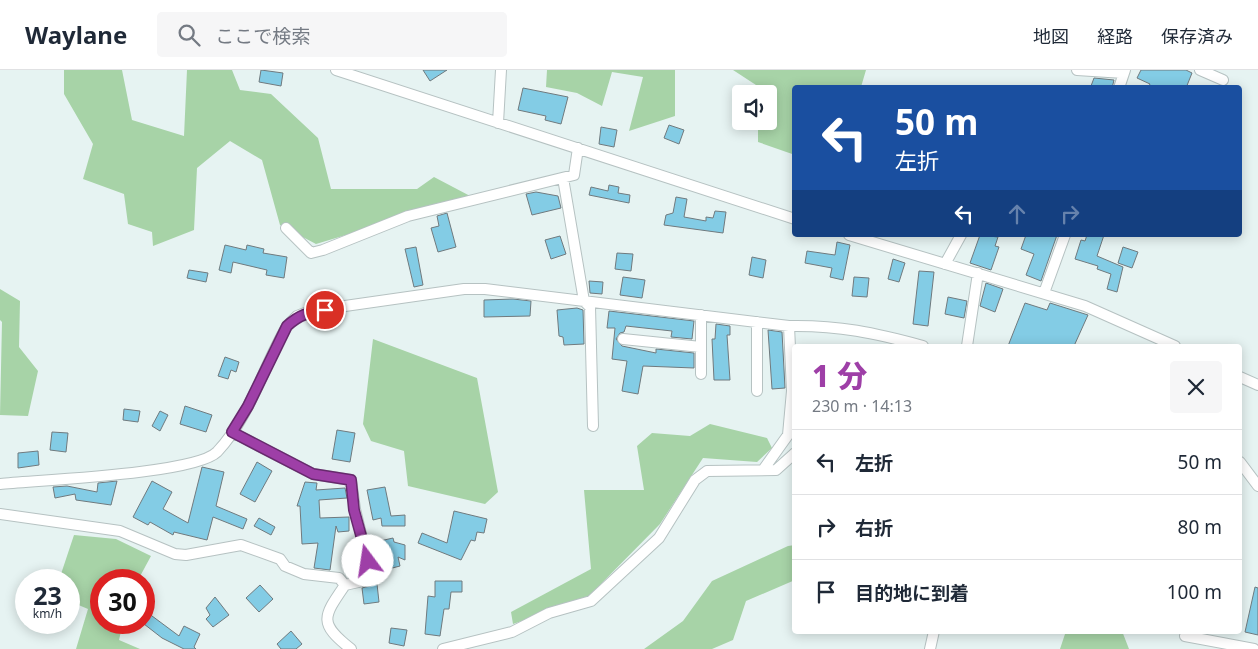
<!DOCTYPE html>
<html lang="ja">
<head>
<meta charset="utf-8">
<style>
	body { margin:0; font-family:"Noto Sans","Noto Sans JP",sans-serif; background:#f6f6f7; color:#1f2937; height:100vh; display:flex; flex-direction:column; font-size:19px; white-space:nowrap }
	* { box-sizing:border-box; margin:0 }
	p { font-size:16px; color:#747a83 }
	.icon { flex:none; width:28px; height:28px; fill:none; stroke:currentColor; stroke-width:2; stroke-linecap:round; stroke-linejoin:round }
	.map { position:relative; flex:1; overflow:hidden }
	.panel { position:absolute; left:792px; top:274px; width:450px; height:290px; display:flex; flex-direction:column; background:#fff; border-radius:5px; box-shadow:0 2px 12px #0003 }
	.panel>* { flex:none }
	.top-card { position:absolute; left:792px; top:15px; width:450px; height:152px; border-radius:5px; box-shadow:0 2px 12px #0003; background:#1a4fa0; color:#fff; overflow:hidden }
	.controls { position:absolute; left:732px; top:15px; display:grid; gap:10px }
	.controls a { display:grid; place-items:center; width:45px; height:45px; border-radius:5px; background:#fff; box-shadow:0 2px 12px #0003; font-size:25px }
	.speed { position:absolute; left:15px; top:499px; display:flex; gap:10px; font-size:25px; font-weight:700; text-align:center }
	.speed>* { display:grid; place-content:center; width:65px; height:65px; border-radius:50%; background:#fff; box-shadow:0 2px 12px #0003; line-height:1 }
	.speed small { font-size:12px; font-weight:400 }
	.speed .limit { border:8px solid #d22; background:#fff; color:#111 }
	.pin { position:absolute; display:grid; place-items:center; width:42px; height:42px; color:#fff; margin:-21px; border:2px solid #fff; border-radius:50%; box-shadow:0 1px 5px #0007 }
	.me { position:absolute; width:55px; margin:-28px; rotate:346deg; stroke-linejoin:round; filter:drop-shadow(0 0 4px #0008) }
	.turn { display:flex; align-items:center; gap:18px; height:105px; padding:0 20px; font-size:22px }
	.turn .icon { width:65px; height:65px; stroke-width:2.5 }
	.turn b { display:block; font-size:35px; line-height:42px }
	.lanes { display:flex; align-items:center; height:48px; padding:0 20px; background:#0003; justify-content:center; gap:25px; direction:ltr }
	.lanes .off { opacity:.35 }
	.round { display:grid; place-items:center; flex:none; width:52px; height:52px; border-radius:5px; background:#f6f6f7 }
	.summary { display:flex; align-items:center; justify-content:space-between; height:85px; padding:0 20px }
	h1 { font-size:30px; font-weight:800; line-height:38px; color:#9e3fa7 }
	ul { padding:0; list-style:none }
	li { display:flex; align-items:center; gap:15px; height:65px; padding:0 20px; border-top:1px solid #e0e1e3 }
	li div { flex:1 }
	li b { display:block; font-size:19px }
	li em { font-style:normal }
	header { display:flex; align-items:center; gap:30px; box-sizing:border-box; height:70px; padding:0 25px; background:#fff; border-bottom:1px solid #e0e1e3 }
	header strong { font-size:24px }
	nav { display:flex; gap:28px; margin-inline-start:auto; font-size:18px }
	.search { width:350px; height:45px; background:#f6f6f7; display:flex; align-items:center; gap:12px; box-sizing:border-box; padding:0 18px; border-radius:5px; color:#747a83; font-size:19px }
	.map>svg:first-child { display:block }
	.green { fill:#a7d3a7 }
	.building { fill:#83cce5; stroke:#707a7e }
	.lines { fill:none; stroke-linecap:round; stroke-linejoin:round }
	.street-casing { stroke:#b6c2c2; stroke-width:12 }
	.street { stroke:#fff; stroke-width:10 }
	.route-casing { stroke:#67296d; stroke-width:12 }
	.route { stroke:#9e3fa7; stroke-width:9 }
</style>
</head>
<body>
<header>
<strong>Waylane</strong>
<div class="search"><svg class="icon" aria-label="search" viewBox="0 0 24 24"><circle cx="10" cy="10" r="6"/><path d="M15 15l6 6"/></svg>ここで検索</div>
<nav><a>地図</a><a>経路</a><a>保存済み</a></nav>
</header>
<div class="map">
<svg width="1258" height="579" viewBox="0 0 1258 579">
	<rect width="100%" height="100%" fill="#e6f3f2"/>
	<path class="green" d="M64,0H122L132,50L184,66L187,0H232L240,20L271,24L318,68L331,119H417L434,107L472,127L316,174L280,155L262,90L230,71L197,98L194,160L153,176L152,162L128,154L124,124L83,109L93,74L64,24Z
		M547,0H675V46L629,61L643,7L612,2L602,36L577,23L546,17Z
		M733,0H866L861,17L795,18V85L758,72V51H769V24H757L756,15Z
		M0,219L20,231L19,277L38,301L28,346L0,345L2,252L0,250Z
		M373,269L477,308L498,422L485,434L408,416L404,381L371,371L363,354Z
		M710,354L767,368L772,378L757,392L703,388L660,454L586,529L513,554L511,542L591,499L584,420H644L637,376L652,363L690,366Z
		M74,465L116,469L151,486L138,510H101V552L123,553L119,570L140,579H76L88,539L69,531V510H59Z
		M795,475V510L746,531L733,570L712,579H644L683,551L712,511L788,476Z
		M1066,561H1122L1129,579H1060Z"/>
	<path class="building" d="M261,0L283,3L281,16L259,12Z
		M423,0H447L430,11Z
		M1141,0H1186L1192,3L1186,18H1148L1150,14L1137,8Z
		M1094,8L1114,10L1112,18L1091,16Z
		M523,18L568,27L561,54L545,50L546,46L518,40Z
		M669,55L684,60L679,74L664,68Z
		M601,57L617,60L614,77L599,74Z
		M609,115L619,117L618,123L630,125L629,133L589,125L591,117L608,121Z
		M536,122L558,126L561,138L532,145L526,124Z
		M676,127L687,129L684,147L706,151V147L713,148L715,141L726,142L723,163L664,155L666,145L673,143Z
		M447,143L456,177L438,182L431,158L439,156L437,146Z
		M980,165L998,167L995,176L999,177L991,200L970,193Z
		M1026,165H1057L1041,211L1026,205L1034,184L1021,179Z
		M1087,165H1104L1097,186L1123,197L1117,222L1107,219L1111,204L1097,199L1098,196L1075,189L1081,170L1085,171Z
		M560,166L566,184L551,189L545,170Z
		M837,172L850,175L843,210L830,207L832,198L805,193L807,181L835,185Z
		M225,175L246,180L247,175L264,179L263,183L287,187L284,208L266,205L267,200L233,192L231,203L219,200Z
		M416,177L423,215L414,217L405,179Z
		M1123,177L1138,182L1132,198L1118,193Z
		M617,183L633,184L631,201L615,199Z
		M752,187L766,190L763,208L749,205Z
		M893,189L905,193L899,212L888,209Z
		M189,200L208,203L206,212L187,208Z
		M919,201L934,202L928,256L913,254Z
		M623,207L645,210L642,228L620,225Z
		M854,207L869,208L867,227L852,226Z
		M589,211L603,212L602,224L590,223Z
		M986,213L1003,219L995,242L980,236Z
		M948,227L967,231L964,248L945,244Z
		M513,229L531,231L530,246L484,247V230Z
		M1025,233L1047,240L1050,233L1088,245L1074,276H1008Z
		M577,238L583,240L584,274L564,275L563,267L559,266L557,240Z
		M609,241L694,251L692,269L671,267L672,261L626,256L624,262L620,263L616,269L622,276L656,283V279L694,283V298L643,296L638,324L622,321L627,291L612,289L615,258H607Z
		M716,254L730,256V265H727L730,310H714L712,269H715Z
		M768,260L782,262L785,318L772,319Z
		M225,287L239,292L236,302L231,300L228,309L218,306Z
		M185,336L212,345L206,362L180,354Z
		M124,339L140,341L138,352L123,350Z
		M160,341L168,345L160,361L152,356Z
		M337,360L355,363L350,392L332,389Z
		M52,362L68,363L66,382L50,380Z
		M38,381L39,395L18,398V383Z
		M257,392L272,401L255,432L240,424Z
		M202,397L224,402L216,436L247,449L243,459L213,447L207,470L174,462L173,465L150,452L148,455L133,447L152,411L172,422L163,439L188,453Z
		M117,411L111,435L76,430L75,424L55,428L53,417L67,416L97,422L98,413Z
		M305,412L317,413L316,420L345,418L347,428L319,430L320,448L349,447V461L338,462L336,456L330,500L314,498L318,473L302,474L300,436H297Z
		M385,417L391,446L405,445V456H382L381,448L373,450L367,420Z
		M454,441L487,449L484,463L477,462L475,471L471,470L461,490L418,473L422,463L447,473Z
		M259,448L275,457L271,465L254,456Z
		M393,468L394,472L405,475V490L398,487L400,496L377,502L374,490L384,487L380,471Z
		M357,477L364,504L348,505L344,491L355,488L353,478Z
		M435,511H462V522H451L449,539H444L440,566L425,564L428,526L435,527Z
		M377,514L379,532L364,534L362,518Z
		M260,515L273,529L259,542L246,528Z
		M1255,517L1258,518V565L1245,562Z
		M215,527L229,545L213,557L206,549L210,545L206,538Z
		M144,540L179,566L184,556L200,564L194,577L196,579H184L162,568L144,554Z
		M391,558L407,560L404,576L389,573Z
		M291,561L302,574L296,579H281L277,574Z"/>
	<g class="lines">
		<g class="street-casing">
			<path id="street" d="M336,0L795,149
				M1077,0L1124,3
				M1200,0L1223,10
				M1119,18L1125,0
				M498,53L501,0
				M563,108L584,231L590,237L593,356
				M286,158L311,183L323,180L408,146L574,105L578,78
				M849,165L1085,236L1175,276
				M945,194L961,165
				M1044,223L1065,165
				M757,252V321
				M623,269L701,277
				M967,276L978,203
				M701,304V245
				M1240,307L1258,315
				M232,362L313,404L351,410L355,439L372,509L345,515
				M1240,392L1258,416
				M763,400L788,365L792,321L789,256
				M0,414C39,410 195,404 217,382C250,347 263,297 287,256L297,246L310,241L464,219H485L789,256C839,255 875,263 923,276
				M0,444L120,461L175,484L186,485L241,475L280,489L285,496L304,504L339,508L345,515C323,547 318,553 351,579
				M1185,566L1254,579
				M443,579L512,562L549,543L591,531L659,468L695,410L707,401L776,400L795,383
				M930,579L934,561"/>
		</g>
		<use href="#street" class="street"/>
	</g>
	<g class="lines">
		<g class="route-casing">
			<path id="route" d="M325,240C309,242 299,245 287,256L248,336L232,362L313,404L351,410L354,440L368,491"/>
		</g>
		<use href="#route" class="route"/>
	</g>
</svg>
<div class="controls">
<a><svg class="icon" aria-label="sound" viewBox="0 0 24 24"><path d="M4 9h4l5-4v14l-5-4H4zM17 9q2 3 0 6"/></svg></a>
</div>
<div class="speed"><div>23<small>km/h</small></div><div class="limit">30</div></div>
<div class="pin" style="left:325px;top:240px;background:#d93025"><svg class="icon" aria-label="arrive" viewBox="0 0 24 24"><path d="M6 21V4h12l-3 4 3 4H6"/></svg></div>
<svg class="me" style="left:368px;top:491px" viewBox="-20 -20 40 40"><circle r="19" fill="#fff"/><path d="M0-13L10 11 0 6-10 11z" fill="#9e3fa7"/></svg>
<div class="top-card">
<div class="turn"><svg class="icon" aria-label="left" viewBox="0 0 24 24"><path d="M17 20v-9H6M10 6l-5 5 5 5"/></svg><div><b>50 m</b>左折</div></div>
<div class="lanes"><svg class="icon" aria-label="left" viewBox="0 0 24 24"><path d="M17 20v-9H6M10 6l-5 5 5 5"/></svg><svg class="icon off" aria-label="ahead" viewBox="0 0 24 24"><path d="M12 20V5M6 11l6-6 6 6"/></svg><svg class="icon off" aria-label="right" viewBox="0 0 24 24"><path d="M7 20v-9h11M14 6l5 5-5 5"/></svg></div>
</div>
<section class="panel">
<div class="summary"><div><h1>1 分</h1><p>230 m · 14:13</p></div><a class="round"><svg class="icon" aria-label="close" viewBox="0 0 24 24"><path d="M6 6l12 12M18 6L6 18"/></svg></a></div>
<ul>
<li><svg class="icon" aria-label="left" viewBox="0 0 24 24"><path d="M17 20v-9H6M10 6l-5 5 5 5"/></svg><div><b>左折</b></div><em>50 m</em></li>
<li><svg class="icon" aria-label="right" viewBox="0 0 24 24"><path d="M7 20v-9h11M14 6l5 5-5 5"/></svg><div><b>右折</b></div><em>80 m</em></li>
<li><svg class="icon" aria-label="arrive" viewBox="0 0 24 24"><path d="M6 21V4h12l-3 4 3 4H6"/></svg><div><b>目的地に到着</b></div><em>100 m</em></li>
</ul>
</section>
</div>
</body>
</html>
